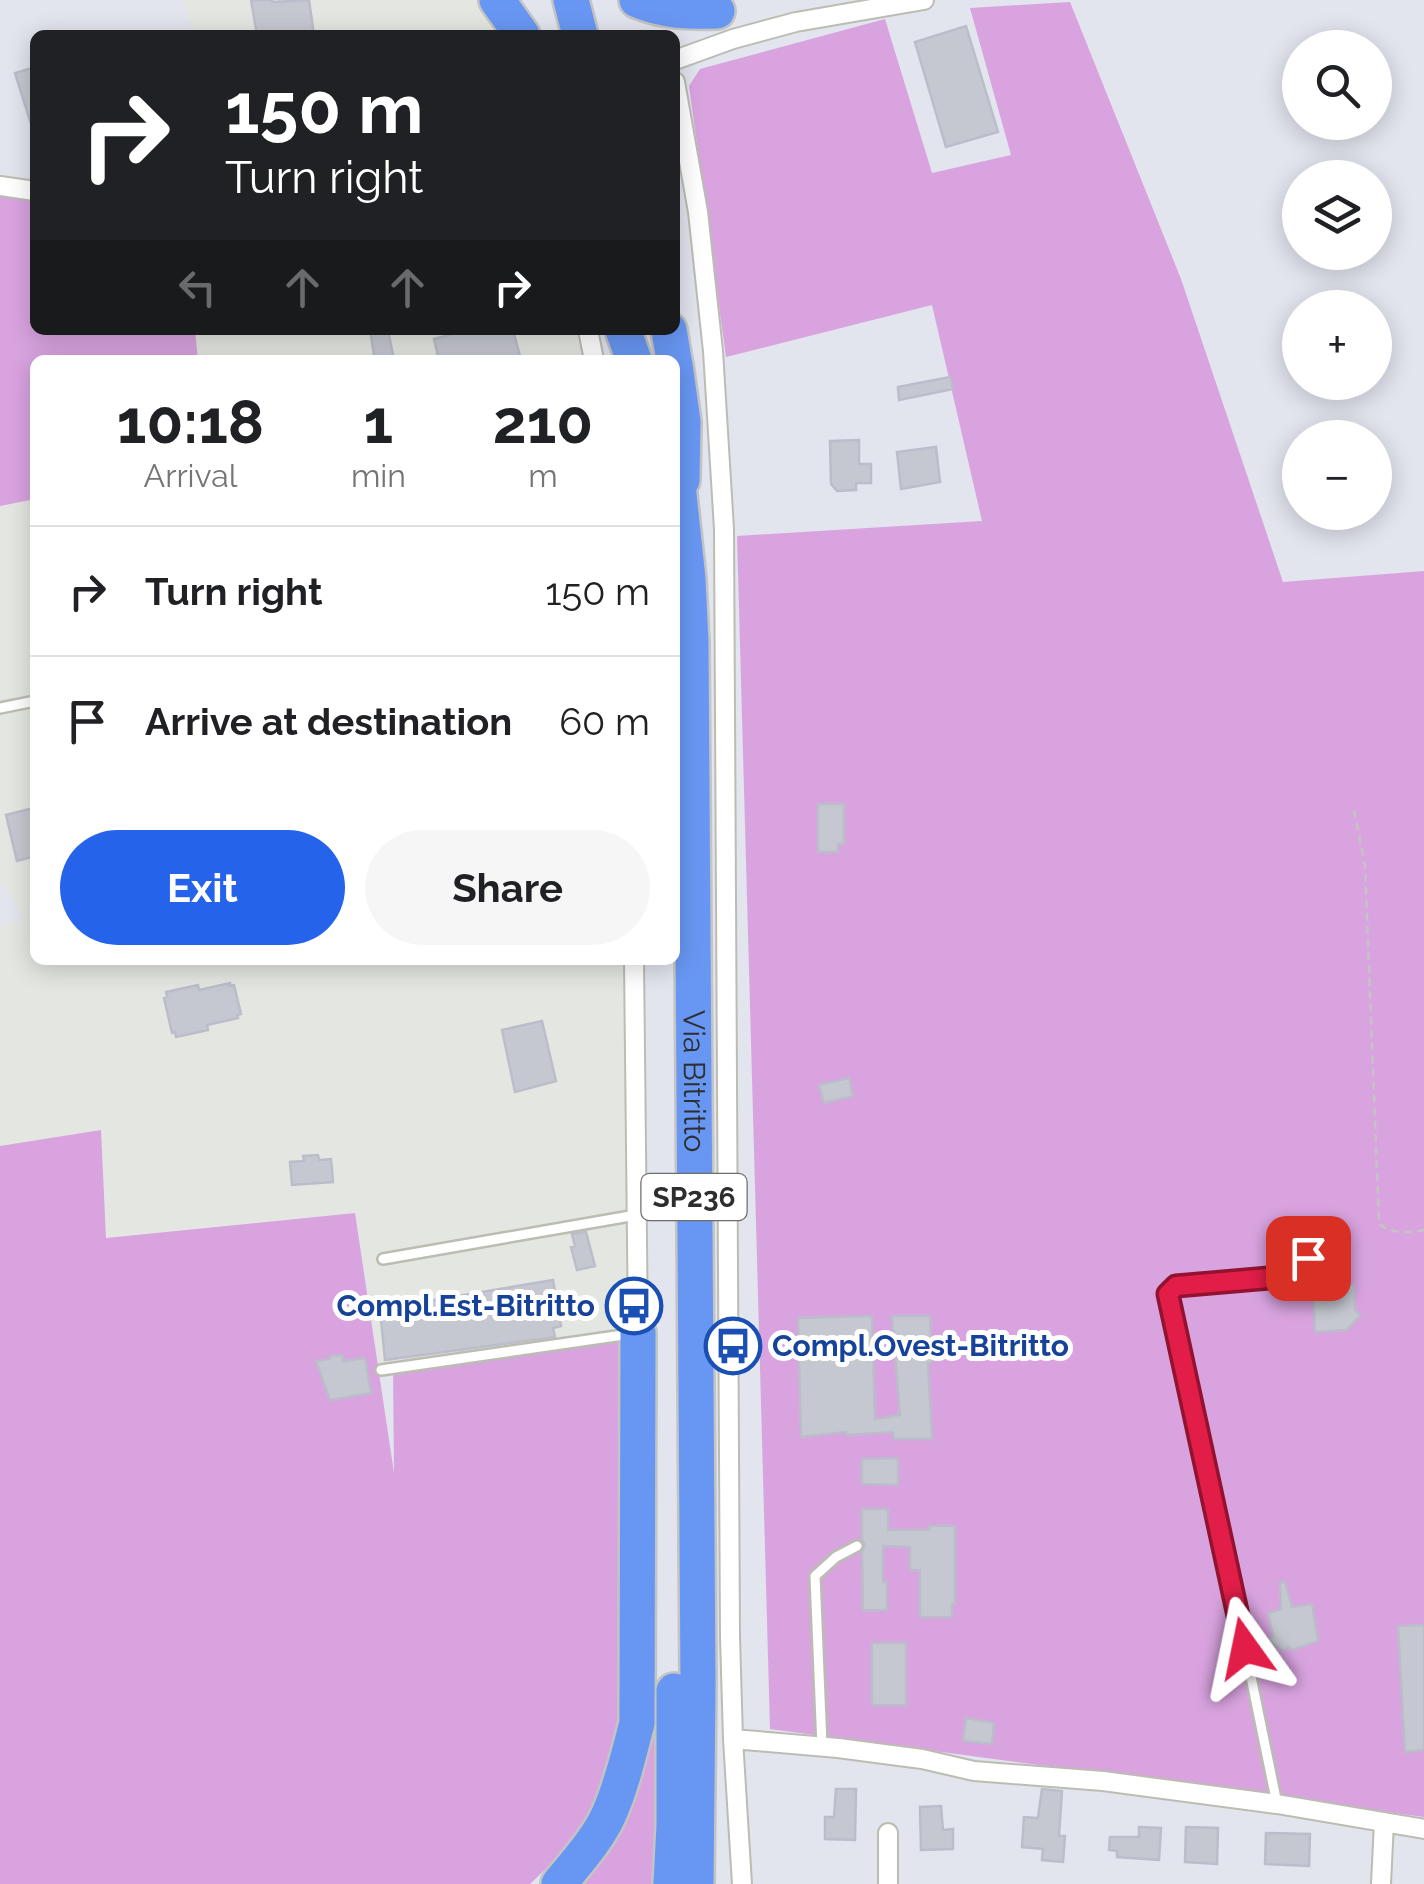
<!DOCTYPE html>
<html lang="en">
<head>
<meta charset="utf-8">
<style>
	body { margin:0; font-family:Raleway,sans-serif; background:#f6f6f6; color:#202124; height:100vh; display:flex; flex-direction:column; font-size:38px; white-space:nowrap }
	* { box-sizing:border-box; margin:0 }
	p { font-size:32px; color:#757577 }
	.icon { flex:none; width:55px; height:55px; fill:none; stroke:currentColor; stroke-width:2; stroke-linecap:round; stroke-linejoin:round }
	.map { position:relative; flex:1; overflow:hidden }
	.side { position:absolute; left:30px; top:355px; width:650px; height:610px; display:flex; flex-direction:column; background:#fff; border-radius:15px; box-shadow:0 5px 25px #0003 }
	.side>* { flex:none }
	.hud { position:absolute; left:30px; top:30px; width:650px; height:305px; border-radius:15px; box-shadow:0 5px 25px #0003; background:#202124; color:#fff; overflow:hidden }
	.tools { position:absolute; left:1282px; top:30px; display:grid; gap:20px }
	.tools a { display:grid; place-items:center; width:110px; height:110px; border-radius:50%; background:#fff; box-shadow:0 5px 25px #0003; font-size:50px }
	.pin { position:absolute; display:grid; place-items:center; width:85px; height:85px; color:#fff; margin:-42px; border-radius:20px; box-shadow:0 5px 15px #0006 }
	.me { position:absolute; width:110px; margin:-55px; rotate:348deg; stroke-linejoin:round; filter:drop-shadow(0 0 8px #0008) }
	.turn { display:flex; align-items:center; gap:35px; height:210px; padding:0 30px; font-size:45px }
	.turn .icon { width:130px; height:130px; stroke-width:2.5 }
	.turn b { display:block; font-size:70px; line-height:85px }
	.lanes { display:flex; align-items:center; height:95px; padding:0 30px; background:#0003; justify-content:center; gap:50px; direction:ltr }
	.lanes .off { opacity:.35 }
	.eta { display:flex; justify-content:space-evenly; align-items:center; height:170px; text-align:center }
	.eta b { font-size:60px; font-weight:700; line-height:70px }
	.primary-button { display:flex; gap:20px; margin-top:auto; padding:20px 30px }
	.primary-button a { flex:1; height:115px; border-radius:60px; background:#2563eb; color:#fff; font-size:40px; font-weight:700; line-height:115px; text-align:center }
	.primary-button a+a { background:#f6f6f6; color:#202124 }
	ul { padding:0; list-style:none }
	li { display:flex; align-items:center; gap:30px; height:130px; padding:0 30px; border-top:2px solid #e0e0e0 }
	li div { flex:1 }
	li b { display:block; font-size:38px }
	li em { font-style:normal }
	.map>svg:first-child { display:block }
	.industrial { fill:#e4e7e1 }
	.green { fill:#d9a3e0 }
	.building { fill:#c6c8d1; stroke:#bbbdca; stroke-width:2.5 }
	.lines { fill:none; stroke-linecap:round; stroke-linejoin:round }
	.lane-casing { stroke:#bcbdb2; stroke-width:14 }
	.street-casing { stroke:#bcbdb2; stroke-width:22 }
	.highway-casing { stroke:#c4c4c4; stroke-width:40 }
	.path { stroke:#c4c4c4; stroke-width:2.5; stroke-dasharray:8 5; stroke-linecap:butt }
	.lane { stroke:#fff; stroke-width:9 }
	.street { stroke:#fff; stroke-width:18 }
	.highway { stroke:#6897f3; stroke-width:35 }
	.route-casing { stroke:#92132f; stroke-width:25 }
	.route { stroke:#e11d48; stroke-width:18 }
	.labels { text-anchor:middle; stroke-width:10; stroke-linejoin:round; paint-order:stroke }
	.shield { fill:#fff; stroke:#6d6d6d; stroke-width:2.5 }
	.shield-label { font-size:28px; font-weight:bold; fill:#2e2e2e }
	.street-label { font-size:30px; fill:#2e2e2e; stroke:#fff }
	.transit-label { font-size:30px; font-weight:bold; fill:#164399; stroke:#fff; text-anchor:end }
</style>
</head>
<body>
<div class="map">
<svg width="1424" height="1884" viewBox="0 0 1424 1884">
	<rect width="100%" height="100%" fill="#e2e4ee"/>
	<path class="industrial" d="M183,0H478L502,35H194Z
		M195,330H587L592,360H198Z
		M35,499V960H634L638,1333L381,1370L355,1213L105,1238L101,1131L0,1146V926L24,919L0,882V506Z"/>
	<path class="green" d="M1070,2L1181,279L1283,582L1424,571V1817L770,1729L737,536L982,521L932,305L726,357L689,86L700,69L885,19L932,173L1011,155L970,8Z
		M0,189L35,191V330H195L198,360H35V499L0,506Z
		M101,1130L106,1238L355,1213L394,1473L393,1368L621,1335L622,1713L608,1773L575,1855L552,1863L530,1884H0V1146Z
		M654,1705L657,1811L655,1884H581Z"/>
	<path class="building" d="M251,0H272V2L309,0L314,35H257Z
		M966,26L998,132L946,147L915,42Z
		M35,67V127H32L15,73Z
		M370,330H388L394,360H375Z
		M452,330H513L521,360H439L434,339L453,334Z
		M950,377L953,389L899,400L898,387Z
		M859,440V464H871V483H856V490L837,491L831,484L830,441Z
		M936,447L940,482L901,489L897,452Z
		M818,804H844V844H838V852H818Z
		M33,808L35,856L17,861L6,815Z
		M230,983V986L234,985L241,1014L237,1015L238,1018L207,1025L208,1030L176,1037L175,1032L172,1033L164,998L167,997L166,992L198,985L199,990Z
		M542,1021L556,1081L515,1092L502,1030Z
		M849,1078L853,1096L824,1103L819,1085Z
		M318,1155L319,1160L331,1159L333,1182L292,1185L290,1162L304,1161L303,1156Z
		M586,1232L595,1266L577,1270L571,1247L575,1246L572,1234Z
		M553,1280L561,1326L553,1328L555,1337L385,1360L380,1309Z
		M1331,1283L1354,1285L1355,1310L1360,1315L1347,1330L1315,1332L1313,1292H1326V1289H1331Z
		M872,1316L875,1419L900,1415L892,1316H930L932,1363H928L932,1439H894L893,1432L846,1435V1432L801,1437L798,1318Z
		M343,1355V1361L365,1358L371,1393L330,1400L316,1361L330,1359V1356Z
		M898,1458V1485L862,1484V1459Z
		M862,1509H888V1530H929V1526H955V1604H952V1617H920V1570H910V1547L883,1546V1582H887V1610H863L862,1552L865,1545L862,1540Z
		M1285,1582L1292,1607L1312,1604L1318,1641L1292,1650L1288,1646L1284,1651L1268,1640L1273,1636L1268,1613L1281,1609L1280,1583Z
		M1424,1625V1750L1405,1752L1398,1626Z
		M872,1643H906V1705H872Z
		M966,1718L994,1723L992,1744L963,1741Z
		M836,1789H856L855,1840L825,1839V1817H834Z
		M1042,1789L1062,1791L1059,1836H1065L1063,1862L1042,1860L1043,1849L1022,1847L1024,1817L1038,1818Z
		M941,1806L943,1830L953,1829V1849L921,1850L920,1807Z
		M1139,1827L1161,1828L1159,1860L1117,1857V1851L1109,1850L1110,1837H1139Z
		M1186,1827L1218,1828L1217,1864L1185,1862Z
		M1266,1833L1310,1834L1309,1866L1265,1864Z"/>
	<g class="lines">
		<g class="lane-casing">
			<path id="lane" d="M0,708L35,701
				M383,1259L636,1215
				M381,1370L630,1334
				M822,1746L815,1576L836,1557L857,1546
				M1277,1804L1221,1530L1169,1294L1175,1286L1269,1278L1308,1258L1320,1257L1319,1273"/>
		</g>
		<g class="street-casing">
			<path id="street" d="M675,60L733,39L796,22L924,0
				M675,82L698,212L713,351L724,529L730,1637L733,1739L742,1884
				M0,186L35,191
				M588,330L594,360
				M634,960L638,1333
				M733,1739L838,1748L922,1759L974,1771L1103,1781L1277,1804L1424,1829
				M888,1833V1884
				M1381,1884L1384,1822"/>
		</g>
		<g class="highway-casing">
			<g id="highway">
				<path d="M497,0L522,35"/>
				<path d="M571,0L580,35"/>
				<path d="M637,0C663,11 689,12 717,11"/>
				<path d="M623,330L634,360"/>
				<path d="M669,330L674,360"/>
				<path d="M675,365L683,422L682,480"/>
				<path id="s1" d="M675,457L688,579L691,642L698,1684L696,1884"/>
				<path d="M559,1884C576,1863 598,1839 609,1814C622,1785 629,1753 637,1723L638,1333"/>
				<path d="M671,1884L674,1826V1691"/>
			</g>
		</g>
		<path class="path" d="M1354,810L1365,866L1379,1224C1393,1234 1407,1233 1424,1230"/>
		<use href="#lane" class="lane"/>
		<use href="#street" class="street"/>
		<use href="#highway" class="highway"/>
	</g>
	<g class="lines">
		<g class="route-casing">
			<path id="route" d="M1245,1648L1168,1294L1176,1286L1269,1278L1308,1258"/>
		</g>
		<use href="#route" class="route"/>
	</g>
	<defs>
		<g id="bus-ring" transform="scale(2.875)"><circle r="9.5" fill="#fff" stroke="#1a4fb4" stroke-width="1.5"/><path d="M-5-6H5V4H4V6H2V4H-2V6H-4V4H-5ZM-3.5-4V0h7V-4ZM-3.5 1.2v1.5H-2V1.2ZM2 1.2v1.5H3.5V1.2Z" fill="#1a4fb4"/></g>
	</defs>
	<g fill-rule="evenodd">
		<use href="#bus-ring" x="634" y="1306"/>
		<use href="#bus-ring" x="733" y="1346"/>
	</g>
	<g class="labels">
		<rect class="shield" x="641.5" y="1174" width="105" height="46" rx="8"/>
		<g class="shield-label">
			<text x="694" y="1207">SP236</text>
		</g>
		<g class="street-label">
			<text dy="10" stroke="none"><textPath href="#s1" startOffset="625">Via Bitritto</textPath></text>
		</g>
		<g class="transit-label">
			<text x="595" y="1316">Compl.Est-Bitritto</text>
			<text x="772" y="1356" text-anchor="start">Compl.Ovest-Bitritto</text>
		</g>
	</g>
</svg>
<div class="tools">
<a><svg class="icon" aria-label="search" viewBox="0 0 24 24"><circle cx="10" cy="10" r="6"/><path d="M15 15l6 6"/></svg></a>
<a><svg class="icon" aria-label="layers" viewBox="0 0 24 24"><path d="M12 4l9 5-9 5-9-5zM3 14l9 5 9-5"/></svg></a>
<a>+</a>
<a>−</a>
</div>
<div class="pin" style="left:1308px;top:1258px;background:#d93025"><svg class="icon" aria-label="arrive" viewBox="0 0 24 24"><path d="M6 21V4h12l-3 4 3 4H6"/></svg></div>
<svg class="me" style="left:1245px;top:1648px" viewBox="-20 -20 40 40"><path d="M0-17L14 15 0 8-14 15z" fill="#e11d48" stroke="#fff" stroke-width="4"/></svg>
<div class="hud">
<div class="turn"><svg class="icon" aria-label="right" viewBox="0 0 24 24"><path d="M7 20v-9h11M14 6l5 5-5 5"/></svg><div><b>150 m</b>Turn right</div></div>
<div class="lanes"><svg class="icon off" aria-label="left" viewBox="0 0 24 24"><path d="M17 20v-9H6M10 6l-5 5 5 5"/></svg><svg class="icon off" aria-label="ahead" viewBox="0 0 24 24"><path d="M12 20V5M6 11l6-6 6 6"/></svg><svg class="icon off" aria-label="ahead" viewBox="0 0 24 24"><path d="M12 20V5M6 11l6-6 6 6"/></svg><svg class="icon" aria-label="right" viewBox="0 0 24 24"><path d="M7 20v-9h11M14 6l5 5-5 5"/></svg></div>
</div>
<section class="side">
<div class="eta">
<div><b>10:18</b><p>Arrival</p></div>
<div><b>1</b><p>min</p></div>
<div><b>210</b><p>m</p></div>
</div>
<ul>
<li><svg class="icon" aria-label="right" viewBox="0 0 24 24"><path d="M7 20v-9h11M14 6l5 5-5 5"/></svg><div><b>Turn right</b></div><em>150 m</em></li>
<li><svg class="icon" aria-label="arrive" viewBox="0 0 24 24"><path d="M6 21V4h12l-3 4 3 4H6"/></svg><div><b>Arrive at destination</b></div><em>60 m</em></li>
</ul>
<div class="primary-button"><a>Exit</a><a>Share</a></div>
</section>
</div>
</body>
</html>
